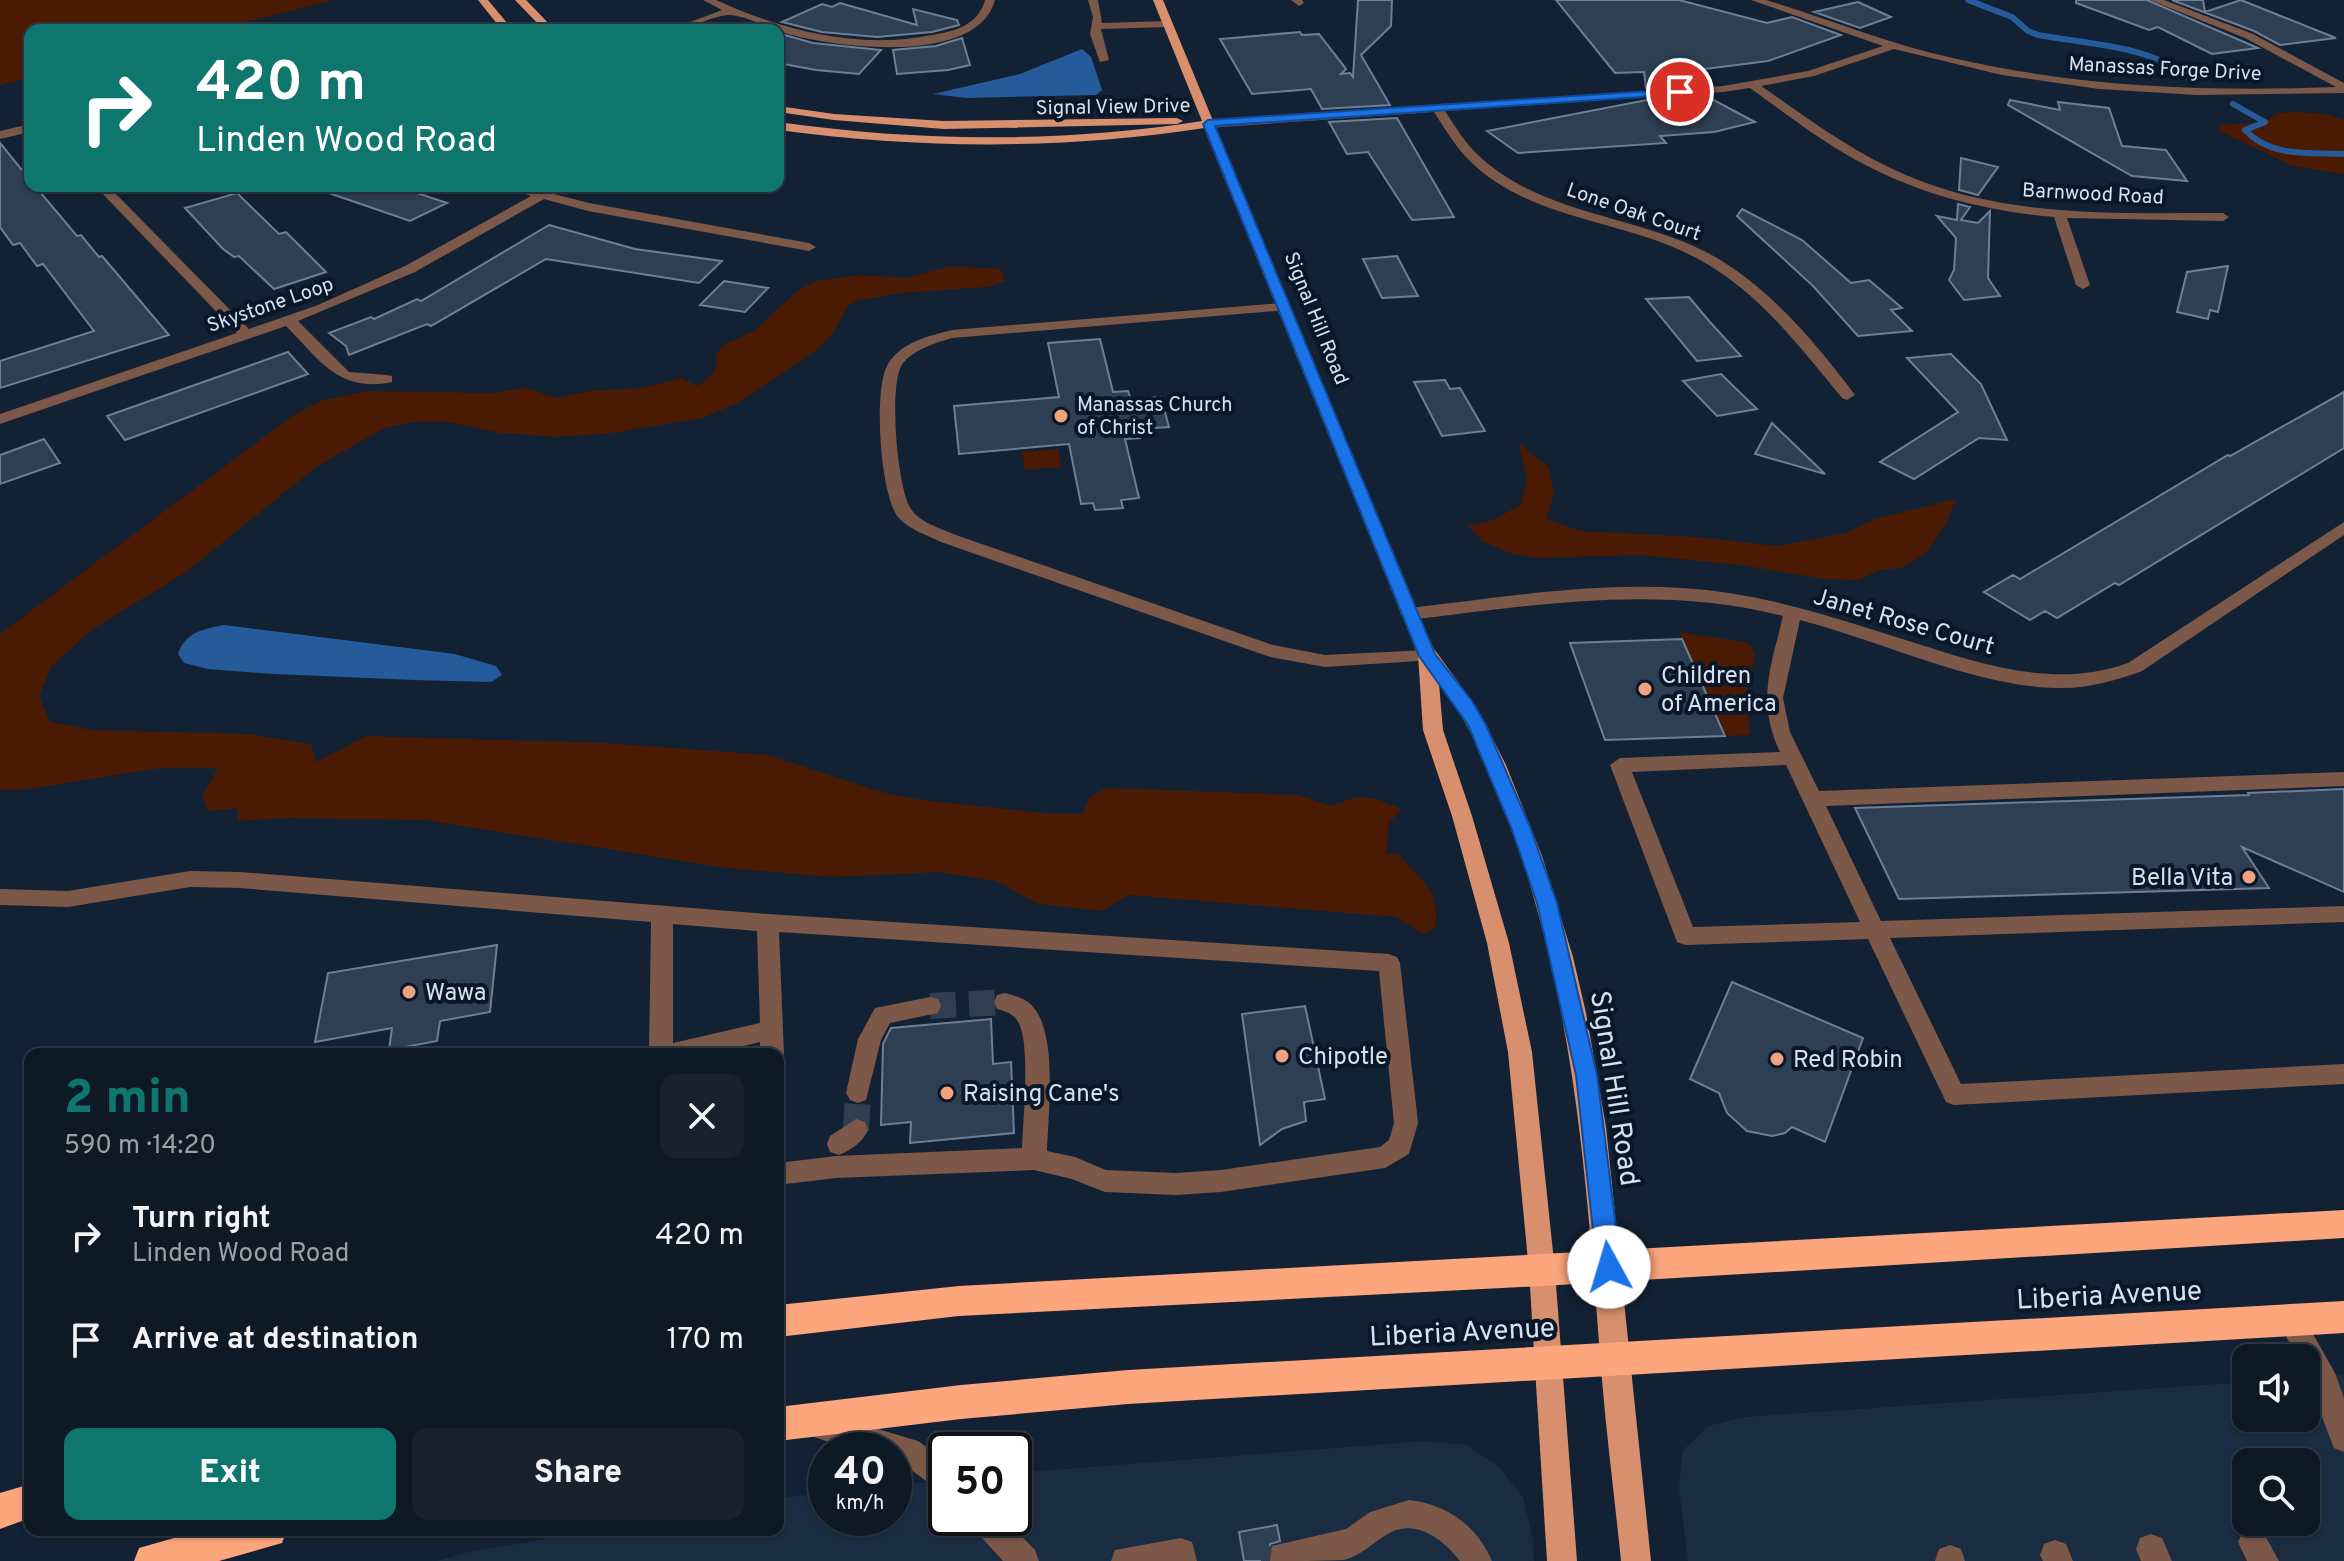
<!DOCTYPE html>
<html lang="en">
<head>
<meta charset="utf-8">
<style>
	body { margin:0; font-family:Overpass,sans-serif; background:#17222e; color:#f1f3f6; height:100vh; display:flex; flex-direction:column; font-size:30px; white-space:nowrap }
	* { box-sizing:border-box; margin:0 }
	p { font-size:26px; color:#9ba0a7 }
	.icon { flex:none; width:44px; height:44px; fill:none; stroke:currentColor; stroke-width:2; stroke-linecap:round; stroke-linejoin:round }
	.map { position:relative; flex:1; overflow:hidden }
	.panel { position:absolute; left:24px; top:1048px; width:760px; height:488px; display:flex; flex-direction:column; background:#0e1926; border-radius:16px; box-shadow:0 2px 6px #0004,0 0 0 2px #2e3843 }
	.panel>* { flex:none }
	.banner { position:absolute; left:24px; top:24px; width:760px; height:168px; border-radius:16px; box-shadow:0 2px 6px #0004,0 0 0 2px #2e3843; background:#0f766e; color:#fff; overflow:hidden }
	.fabs { position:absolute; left:2232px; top:1344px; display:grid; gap:16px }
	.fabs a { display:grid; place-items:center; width:88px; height:88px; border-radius:16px; background:#0e1926; box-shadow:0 2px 6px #0004,0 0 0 2px #2e3843; font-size:40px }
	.speed { position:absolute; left:808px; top:1432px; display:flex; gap:16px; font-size:40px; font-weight:700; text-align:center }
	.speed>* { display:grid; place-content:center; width:104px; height:104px; border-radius:50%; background:#0e1926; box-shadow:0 2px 6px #0004,0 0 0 2px #2e3843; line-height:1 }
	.speed small { font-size:20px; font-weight:400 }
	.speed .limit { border:4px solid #111; border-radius:12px; background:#fff; color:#111 }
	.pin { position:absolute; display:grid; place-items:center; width:68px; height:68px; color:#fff; margin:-34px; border:4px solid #fff; border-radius:50%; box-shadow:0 2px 8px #0007 }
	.me { position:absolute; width:88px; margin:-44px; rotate:354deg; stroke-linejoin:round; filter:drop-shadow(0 0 6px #0008) }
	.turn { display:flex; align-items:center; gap:28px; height:168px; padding:0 40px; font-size:36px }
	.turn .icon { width:104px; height:104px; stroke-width:2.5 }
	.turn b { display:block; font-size:56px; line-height:68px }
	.round { display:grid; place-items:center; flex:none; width:84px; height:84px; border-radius:16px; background:#17222e }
	.headline { display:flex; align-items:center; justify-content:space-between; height:136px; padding:0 40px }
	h1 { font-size:48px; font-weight:800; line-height:60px; color:#0f766e }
	.primary-button { display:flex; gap:16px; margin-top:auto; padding:16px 40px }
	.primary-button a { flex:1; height:92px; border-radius:16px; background:#0f766e; color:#fff; font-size:32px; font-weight:800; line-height:92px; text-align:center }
	.primary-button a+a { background:#17222e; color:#f1f3f6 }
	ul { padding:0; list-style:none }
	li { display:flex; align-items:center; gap:24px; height:104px; padding:0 40px }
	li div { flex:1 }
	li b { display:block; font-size:30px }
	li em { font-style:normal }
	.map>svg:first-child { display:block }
	.built { fill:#192c42; fill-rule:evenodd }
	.green { fill:#4a1b02 }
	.water { fill:#255b9b }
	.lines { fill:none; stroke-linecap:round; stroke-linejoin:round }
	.stream { stroke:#255b9b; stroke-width:6 }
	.building { fill:#2f3f53; stroke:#6d7f96; stroke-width:2 }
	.minor-tunnel { stroke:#303e4f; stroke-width:26; stroke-dasharray:26 13; stroke-linecap:butt }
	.minor { fill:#7c5848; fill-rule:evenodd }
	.major { fill:#d88f6e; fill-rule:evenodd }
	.highway { fill:#fda57d; fill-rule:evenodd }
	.route { fill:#1a73e8; stroke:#114b97; stroke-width:2 }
	.poi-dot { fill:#f1a17d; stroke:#091729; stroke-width:3 }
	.labels { text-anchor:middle; stroke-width:8; stroke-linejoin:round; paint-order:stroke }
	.far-street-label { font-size:20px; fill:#d7e1ee; stroke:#091729 }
	.far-poi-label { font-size:20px; fill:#d7e1ee; stroke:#091729; text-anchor:start }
	.street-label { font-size:24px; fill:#d7e1ee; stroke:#091729 }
	.poi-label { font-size:24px; fill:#d7e1ee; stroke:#091729; text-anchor:start }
	.near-street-label { font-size:28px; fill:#d7e1ee; stroke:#091729 }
</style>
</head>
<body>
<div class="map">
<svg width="2344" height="1561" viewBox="0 0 2344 1561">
	<rect width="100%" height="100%" fill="#122133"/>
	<path class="built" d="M2344,1375V1561H1688L1679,1490L1682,1451L1708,1426L1746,1417L2246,1382V1418H2306V1378ZM2246,1462H2306V1522H2246Z
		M1425,1441L1467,1445L1499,1467L1523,1497L1533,1539L1534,1561H437L464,1553L596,1530H778V1498L826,1493V1518H894V1485L946,1480V1518H1014V1473Z"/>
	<path class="green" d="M0,0H334L216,30H30V77L0,85Z
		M2298,112L2327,114L2344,120V174L2292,166L2218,130L2219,125L2253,123L2271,118L2277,113Z
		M951,266L1001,269L1005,281L987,287L901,293L859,300L848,306L831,336L818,349L738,403L702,418L611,433L558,437L500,433L449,422H412L384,428L316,467L185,573L94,628L51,667L39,696L50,722L92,730L248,734L311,744L316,762L366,736L606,743L767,755L885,793L921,800L1053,814H1082L1091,796L1107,788L1298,795L1331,806L1357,797L1376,799L1402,809L1389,823L1386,853L1398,854C1421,880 1441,891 1435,928L1423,934L1396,917L1129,895L1102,911L1038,904L996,881L941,872L831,877L727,868L424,820L288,818L237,821L238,808L208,811L202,796L218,768H161L21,790H0V634L292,416L320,401L368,391L490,393L526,388L556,398L591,391L642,388L682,378L697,386C708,381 711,375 717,365L715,356L722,346L755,330L796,292L815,281L861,275L907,278Z
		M1519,443L1549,468L1554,496L1546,518L1579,531L1697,537L1776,546L1846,533L1875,519L1956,499L1947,522L1927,552L1902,568L1880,570L1858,580L1825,579L1741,565L1640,555L1538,558L1509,553L1482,541L1468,526L1496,519L1521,504L1527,480Z
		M1058,449L1062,467L1025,470L1022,452Z
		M1679,632L1750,643L1755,655L1746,694L1750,735L1725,736Z"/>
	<path class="water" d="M1082,49L1091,57L1102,90L1096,95L966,98L933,94L1020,74Z
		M224,625L455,654L496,666L502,675L491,682L414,680L274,674L208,669L184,663L178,654C185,632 204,629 224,625Z"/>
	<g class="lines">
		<path class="stream" d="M1968,0L2012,17L2028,31L2038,35C2087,44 2150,45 2189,78
			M2233,104L2265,122L2245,130C2271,158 2309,152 2344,154"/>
	</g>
	<path class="building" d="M1358,0H1392L1391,26L1361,55L1390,105L1322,109L1311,89L1252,94L1220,39L1300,32L1302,35L1319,34L1346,69L1341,74L1350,73L1353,77Z
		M1556,0H1679L1767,23L1792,17L1841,35L1768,61L1665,74L1686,85L1646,88L1644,72L1615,73Z
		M2076,0H2147L2258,48L2212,54L2158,27L2149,30L2076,3Z
		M2172,0H2203L2205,12L2241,0L2336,38L2280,45L2254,31Z
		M1858,2L1891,17L1860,28L1814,12Z
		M840,3L917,25L913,9L957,20L959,25L932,32L877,37L822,32L782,22L822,4L832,7Z
		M778,33L813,43L881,50L859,74L816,70L778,63Z
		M962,38L970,65L948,70L897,74L893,50L936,46Z
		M1706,96L1755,122L1714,132L1660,136L1666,143L1518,153L1487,131L1647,100Z
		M2010,100L2060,110L2058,102L2109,108L2122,146L2166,150L2187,181L2132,176L2008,105Z
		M1397,118L1454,217L1412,220L1368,152L1347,154L1329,122Z
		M0,143L30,180V186H35L77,236L81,235L99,257L102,256L169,335L0,388V361L94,331L43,264L37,266L20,243L13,245L0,227Z
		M1961,158L1998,167L1978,195L1959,190Z
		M321,186H396L447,203L410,221L320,190Z
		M237,193L279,234L286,232L326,272L274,289L239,256L234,257L223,249L185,208Z
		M1958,204L1970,207L1961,220L1978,223L1990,211L1988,278L2000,296L1964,300L1949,280L1954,270L1956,238L1937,216L1957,220Z
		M1742,209L1802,240L1851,283L1869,280L1902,308L1891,310L1912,331L1858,336L1813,286L1737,216Z
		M549,225L635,249L722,261L699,283L546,259L431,326L427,324L349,355L346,346L329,333L371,317L374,319L417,299L421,301Z
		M1397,256L1418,296L1382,298L1363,259Z
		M2228,266L2218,312L2210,310L2208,319L2177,312L2187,272Z
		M724,281L768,288L745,312L700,305Z
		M1689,297L1709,321L1741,356L1697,361L1646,299Z
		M1100,339L1113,392L1128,391L1131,399L1161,397L1169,427L1138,429L1140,438L1125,439L1139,498L1121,500L1123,508L1095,510L1093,503L1081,504L1069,444L959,454L954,406L1059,397L1048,343Z
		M288,352L308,374L125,440L107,416Z
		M1951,354L1981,384L2007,440L1979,438L1914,479L1880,462L1958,412L1907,358Z
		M1721,374L1757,409L1717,416L1683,381Z
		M1445,380L1450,389L1460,388L1485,431L1442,436L1414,382Z
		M2344,392V448L2119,585L2115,583L2057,618L2045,611L2030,620L1984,592L2013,575L2020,579L2228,455L2230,456Z
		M1772,423L1825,474L1755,454Z
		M44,439L60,463L0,484V455Z
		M1682,639L1725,736L1605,740L1570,643Z
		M2344,789V892L2242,847L2269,888L1899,899L1855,808L2249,795L2248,793Z
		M497,945L490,1012L440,1021L437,1041L389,1050L392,1028L315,1042L328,973Z
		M1732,982L1863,1038L1825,1142L1792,1127L1785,1133L1772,1136L1747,1131L1727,1113L1719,1093L1690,1079Z
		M1305,1006L1325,1099L1304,1102L1306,1121L1282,1129L1260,1145L1242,1014Z
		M991,1019L993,1064L1011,1062L1014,1133L910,1143L911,1122L881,1125L883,1044L891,1028Z
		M1277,1525L1280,1541L1270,1544L1267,1561H1244L1239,1532Z"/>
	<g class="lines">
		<path class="minor-tunnel" d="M930,1006L1005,1002
			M856,1130L858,1093
			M1261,1561L1283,1557"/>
		<path class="minor" d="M703,0H716C784,31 858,50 932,35C956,31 978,25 985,0H995C978,65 840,48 792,35C777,31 741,14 728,15C707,17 691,30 669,30L722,10Z
			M1088,0H1098L1102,23L1168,21L1173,24L1168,27L1101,29L1109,60L1100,62L1090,34L1093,17Z
			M1291,0H1302L1304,3L1299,6Z
			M1751,0H1766C1829,19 1889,44 1953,58C2079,87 2207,92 2336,87L2245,38L2150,0H2164L2253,34L2344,83V93L2197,95L2099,89L2002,75L1894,49L1814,76L1761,86C1808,118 1853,153 1906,175C2005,218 2117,213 2223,213L2229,217L2223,221L2067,218L2090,285L2083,289L2076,285L2054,217C1985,211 1917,194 1856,160C1819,140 1784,112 1750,88L1723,92L1445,111C1455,126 1465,143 1478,155C1542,215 1631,214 1706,252C1766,283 1815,342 1855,395L1847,400L1842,398C1800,347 1758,291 1698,259C1623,218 1528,222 1466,157C1453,143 1444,127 1434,112L1208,128L1202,124L1208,120L1723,86L1808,71L1883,46Z
			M30,124V132L0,139V131Z
			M95,186H108L249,329L318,305L405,266L531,196L502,186H523L589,203L809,243L816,247L809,251L588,211L544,199L415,272L298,321L349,372L387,375L392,376V382C338,393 320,360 286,326L0,424V414L237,333Z
			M1282,303L1287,304V310L952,338C935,343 915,349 903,363C888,382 897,489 911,509C919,522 940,528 953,534L1273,645L1325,655L1427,650L1436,656L1434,660L1325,667L1270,657L941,542C927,535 908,529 898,517C880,494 873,388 888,364C901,342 929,336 952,330Z
			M2344,522V535L2142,671C2114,681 2086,689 2057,688C1977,687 1878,640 1800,620L1783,698L1790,732L1819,791L2344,772V786L1826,806L1881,921L2344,906V922L1890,938L1961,1084L2344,1064V1084L1954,1105L1946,1102L1868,939L1685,945L1677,942L1610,765L1620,758L1780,752C1756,701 1771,667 1783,616C1658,584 1534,605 1409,620L1400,614L1409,608C1515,596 1622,577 1729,593C1787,602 1843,620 1899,638C1974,661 2050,691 2128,663ZM1786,765L1860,922L1693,927L1632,772Z
			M190,871L240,872L768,914L1389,954L1397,957L1400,963L1418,1123L1409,1154L1385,1168L1221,1192L1176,1195L1105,1192L1072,1179L1034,1170L836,1178L778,1185V1163L836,1156L1022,1148C1023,1122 1031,1042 1018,1022C1014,1014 1005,1011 997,1009L994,1002L997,995L1005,993C1015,996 1026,998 1033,1007C1058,1034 1048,1115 1047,1151L1075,1157L1106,1170L1176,1173L1221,1170L1380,1147L1389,1140L1394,1123L1379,971L779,932L784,1054L778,1062V1054H760V1042L711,1054H649L651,922L240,888L190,887L68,907L0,905V889L68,891ZM673,924L757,931L760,1023L673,1043Z
			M930,997L938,999L941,1006L938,1013L890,1023L881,1040L866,1100L858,1103L850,1100L846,1093L858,1039L875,1008Z
			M856,1119L865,1122L868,1130C863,1142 851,1150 839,1155L830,1152L827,1144L830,1136Z
			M2291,1307L2300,1311L2335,1373L2344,1398V1452L2334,1448L2330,1438L2306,1375V1358H2297L2278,1320L2282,1311Z
			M818,1411L918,1441L946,1460V1493C926,1485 915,1468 894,1462V1450H854L808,1435L804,1425L808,1415Z
			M1409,1500C1447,1504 1477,1526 1492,1561H1460C1443,1539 1414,1517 1386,1535C1371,1544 1362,1555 1344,1560C1322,1561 1293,1561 1270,1561L1272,1546L1346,1529L1370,1512Z
			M968,1518H1003L1035,1550L1039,1561H1003L973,1528Z
			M2253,1527L2263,1532L2279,1561H2247L2238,1542L2243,1532Z
			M2151,1534L2162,1538L2172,1561H2141L2136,1549L2140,1538Z
			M1181,1538L1192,1542L1197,1561H1111L1115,1550Z
			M2055,1540L2066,1544L2073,1561H2043L2040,1555L2044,1544Z
			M1950,1545L1961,1549L1965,1561H1935L1939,1549Z"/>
		<path class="major" d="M478,0H488L513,30H502Z
			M515,0H526L555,30H544Z
			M1153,0H1163L1429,642L1477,708L1506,765L1542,856L1573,957L1586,1013L1606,1127L1651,1561H1621C1615,1501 1607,1440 1602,1380C1587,1194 1578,1025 1518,847C1498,790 1477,732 1439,684L1443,730L1472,816L1509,943L1532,1052L1555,1271L1577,1561H1547L1529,1271L1508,1052L1487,943L1452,816L1423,730L1418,655L1204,128C1062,150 921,149 778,130V122C920,142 1060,143 1202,121Z
			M778,106L834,114L944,121L1177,118L1183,121L1177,124L944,129L834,120L778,112Z"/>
		<path class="highway" d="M2344,1210V1238L1542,1286L959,1316L778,1337V1305L959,1286Z
			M2344,1301V1333L1128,1404L961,1419L778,1441V1407L961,1385L1128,1370Z
			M30,1484V1518L0,1529V1493Z
			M202,1530H287L282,1543L219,1561H134L139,1548Z"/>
	</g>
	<path class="route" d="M1680,89L1685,92L1684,94L1215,126L1435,654L1472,701L1486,725L1530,827L1557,903L1597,1075L1621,1267L1618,1275L1609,1278L1601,1275L1597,1267L1576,1075L1537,903L1511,827L1468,725L1419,656L1203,124L1208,120Z"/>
	<g class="poi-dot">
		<circle cx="1061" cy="416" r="8"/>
		<circle cx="1645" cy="689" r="8"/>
		<circle cx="2249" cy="877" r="8"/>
		<circle cx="409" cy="992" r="8"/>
		<circle cx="1282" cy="1056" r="8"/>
		<circle cx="1777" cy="1059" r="8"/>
		<circle cx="947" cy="1093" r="8"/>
	</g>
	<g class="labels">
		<g class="far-street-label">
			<text transform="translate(2165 68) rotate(3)" y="7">Manassas Forge Drive</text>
			<text transform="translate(1113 106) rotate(-1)" y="7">Signal View Drive</text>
			<text transform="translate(2093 193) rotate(3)" y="7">Barnwood Road</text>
			<text transform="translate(1634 211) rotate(19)" y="7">Lone Oak Court</text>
			<text transform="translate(270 304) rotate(-19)" y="7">Skystone Loop</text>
			<text transform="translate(1317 318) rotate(68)" y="7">Signal Hill Road</text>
		</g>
		<g class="far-poi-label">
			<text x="1077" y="411">Manassas Church<tspan x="1077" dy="23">of Christ</tspan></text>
		</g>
		<g class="street-label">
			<text transform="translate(1904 621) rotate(16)" y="8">Janet Rose Court</text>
		</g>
		<g class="poi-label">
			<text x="1661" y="683">Children<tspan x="1661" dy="28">of America</tspan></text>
			<text x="2233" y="885" text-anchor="end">Bella Vita</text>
			<text x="425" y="1000">Wawa</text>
			<text x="1298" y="1064">Chipotle</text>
			<text x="1793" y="1067">Red Robin</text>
			<text x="963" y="1101">Raising Cane's</text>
		</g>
		<g class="near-street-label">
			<text transform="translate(1616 1088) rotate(81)" y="10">Signal Hill Road</text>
			<text transform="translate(2109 1294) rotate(-3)" y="10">Liberia Avenue</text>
			<text transform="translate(1462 1331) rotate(-3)" y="10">Liberia Avenue</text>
		</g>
	</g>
</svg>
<div class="fabs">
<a><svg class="icon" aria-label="sound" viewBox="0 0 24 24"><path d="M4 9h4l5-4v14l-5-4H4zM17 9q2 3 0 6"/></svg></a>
<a><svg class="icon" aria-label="search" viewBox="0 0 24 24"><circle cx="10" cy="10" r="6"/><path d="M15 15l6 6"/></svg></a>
</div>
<div class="speed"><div>40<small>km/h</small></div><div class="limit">50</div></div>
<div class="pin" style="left:1680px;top:92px;background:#d93025"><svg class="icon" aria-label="arrive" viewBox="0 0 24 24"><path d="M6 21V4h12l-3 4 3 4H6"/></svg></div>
<svg class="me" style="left:1609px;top:1267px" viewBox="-20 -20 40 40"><circle r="19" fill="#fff"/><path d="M0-13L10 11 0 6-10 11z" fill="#1a73e8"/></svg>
<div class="banner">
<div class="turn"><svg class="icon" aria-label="right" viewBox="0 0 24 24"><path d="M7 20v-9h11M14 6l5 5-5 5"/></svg><div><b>420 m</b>Linden Wood Road</div></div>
</div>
<section class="panel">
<div class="headline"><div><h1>2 min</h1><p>590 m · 14:20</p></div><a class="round"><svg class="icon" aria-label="close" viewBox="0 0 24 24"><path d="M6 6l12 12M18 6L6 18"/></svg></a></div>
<ul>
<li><svg class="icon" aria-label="right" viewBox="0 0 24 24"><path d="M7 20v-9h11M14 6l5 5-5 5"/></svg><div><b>Turn right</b><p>Linden Wood Road</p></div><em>420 m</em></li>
<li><svg class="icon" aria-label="arrive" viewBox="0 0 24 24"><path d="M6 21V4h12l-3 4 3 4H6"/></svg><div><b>Arrive at destination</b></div><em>170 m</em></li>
</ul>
<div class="primary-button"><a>Exit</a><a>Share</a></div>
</section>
</div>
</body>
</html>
